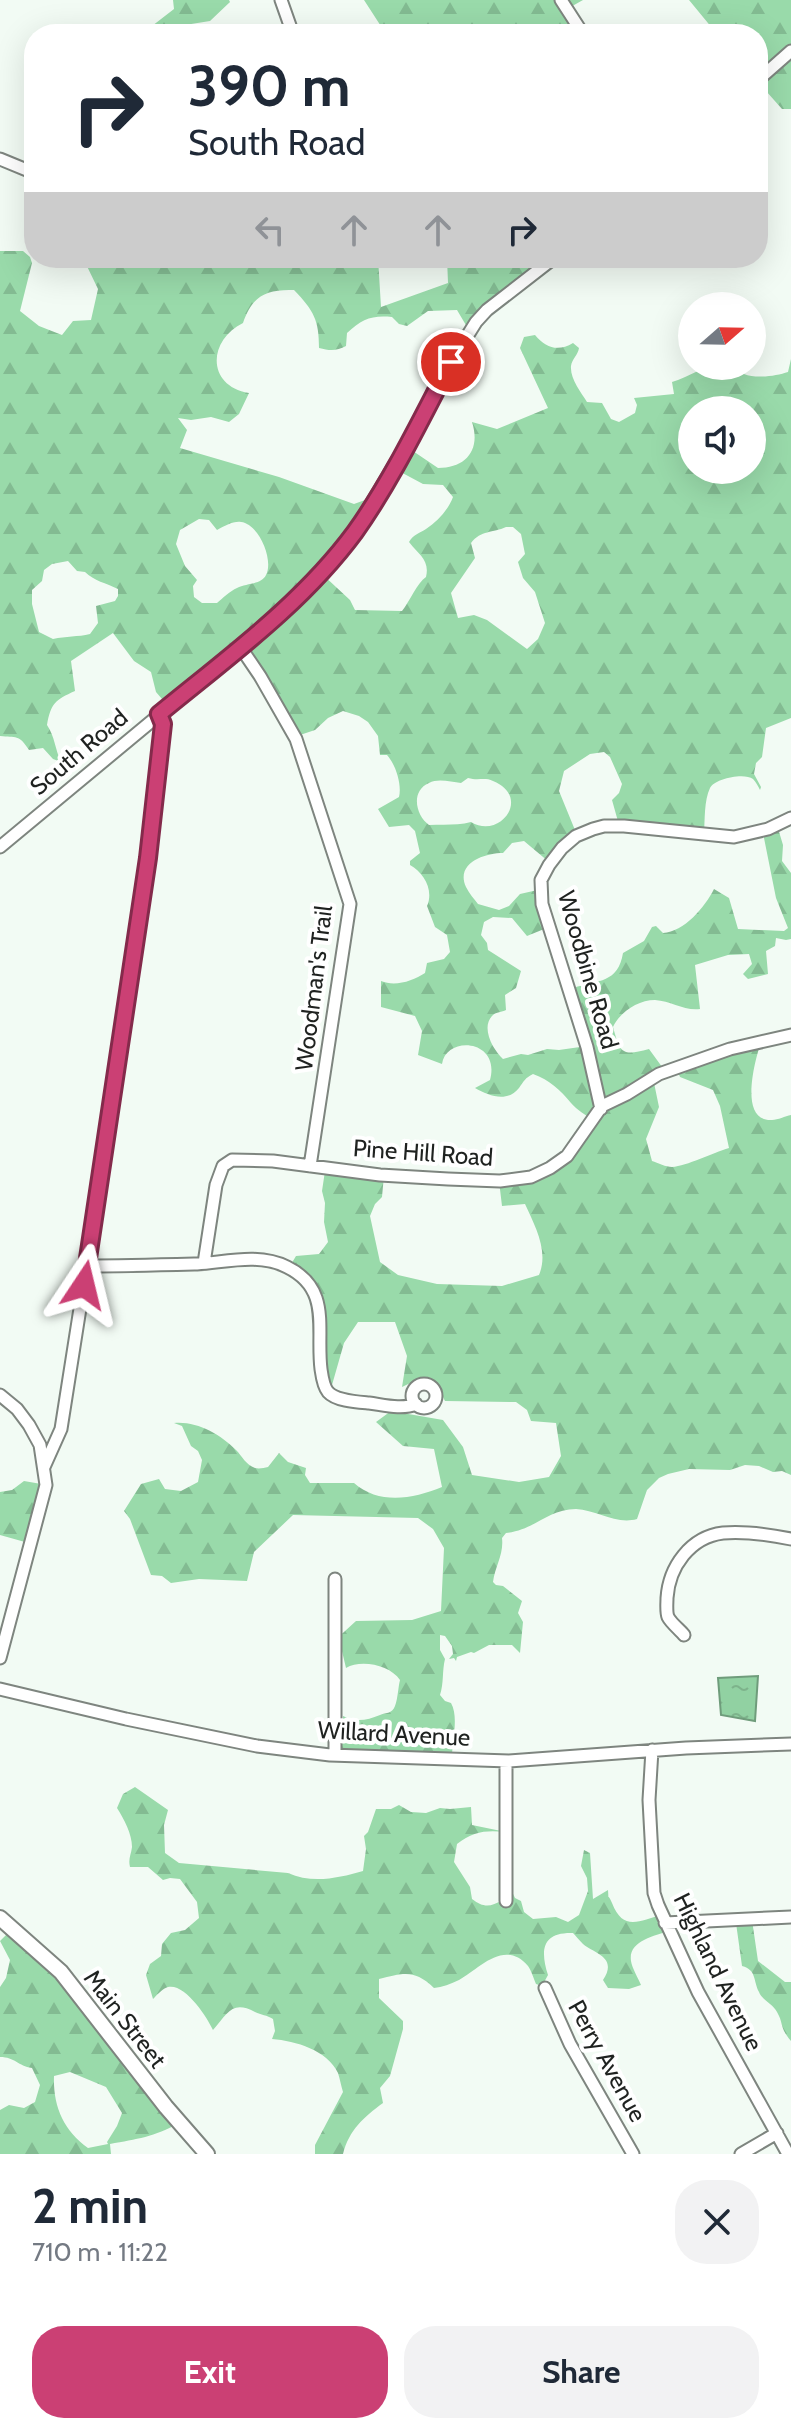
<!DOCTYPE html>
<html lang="en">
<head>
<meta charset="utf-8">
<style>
	body { margin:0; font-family:Cabin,sans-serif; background:#f2f2f3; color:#1f2937; height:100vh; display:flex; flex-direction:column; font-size:30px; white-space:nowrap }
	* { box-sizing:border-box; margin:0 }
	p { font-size:26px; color:#747a83 }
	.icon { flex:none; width:44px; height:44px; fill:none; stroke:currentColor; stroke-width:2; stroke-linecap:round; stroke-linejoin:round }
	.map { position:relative; height:2154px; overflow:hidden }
	.details { display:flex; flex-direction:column; background:#fff; flex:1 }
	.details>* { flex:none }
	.banner { position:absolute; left:24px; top:24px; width:744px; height:244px; border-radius:32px; box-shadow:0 8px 32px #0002; background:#fff; color:#1f2937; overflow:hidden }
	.needle { width:52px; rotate:70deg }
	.buttons { position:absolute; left:678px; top:292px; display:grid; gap:16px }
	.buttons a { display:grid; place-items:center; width:88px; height:88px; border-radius:50%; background:#fff; box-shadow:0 8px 32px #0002; font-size:40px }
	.pin { position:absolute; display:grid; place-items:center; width:68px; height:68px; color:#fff; margin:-34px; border:4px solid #fff; border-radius:50%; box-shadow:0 2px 8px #0007 }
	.me { position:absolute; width:88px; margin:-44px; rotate:10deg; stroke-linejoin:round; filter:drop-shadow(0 0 6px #0008) }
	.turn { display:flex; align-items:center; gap:28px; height:168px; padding:0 32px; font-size:36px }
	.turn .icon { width:104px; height:104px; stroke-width:2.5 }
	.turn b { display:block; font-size:56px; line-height:68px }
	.lanes { display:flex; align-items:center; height:76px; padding:0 32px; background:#0003; justify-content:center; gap:40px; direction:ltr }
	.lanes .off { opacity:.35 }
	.round { display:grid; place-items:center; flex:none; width:84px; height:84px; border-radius:32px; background:#f2f2f3 }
	.overview { display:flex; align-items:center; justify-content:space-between; height:136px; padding:0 32px }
	h1 { font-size:48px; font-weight:700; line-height:60px }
	.cta { display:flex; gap:16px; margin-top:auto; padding:16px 32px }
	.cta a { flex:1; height:92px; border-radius:32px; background:#cb4074; color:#fff; font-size:32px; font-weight:700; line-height:92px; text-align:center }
	.cta a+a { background:#f2f2f3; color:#1f2937 }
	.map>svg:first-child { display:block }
	.forest { fill:url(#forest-firs); fill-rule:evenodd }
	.water { fill:url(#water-ripples); stroke:#6f9c7b; stroke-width:2 }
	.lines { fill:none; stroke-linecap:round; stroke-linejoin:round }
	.minor-casing { stroke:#7e857f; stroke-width:15 }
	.major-casing { stroke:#7e857f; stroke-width:18 }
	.minor { stroke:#fff; stroke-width:11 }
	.major { stroke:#fff; stroke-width:14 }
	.route-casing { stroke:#842a4b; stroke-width:20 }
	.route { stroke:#cb4074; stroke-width:14 }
	.labels { text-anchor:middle; stroke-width:8; stroke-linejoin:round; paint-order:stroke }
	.street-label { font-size:24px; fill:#1f2220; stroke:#fff }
</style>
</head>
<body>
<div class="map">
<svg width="791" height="2154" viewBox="0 0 791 2154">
	<defs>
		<pattern id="forest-firs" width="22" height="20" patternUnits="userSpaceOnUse" patternTransform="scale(2)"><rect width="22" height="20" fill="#99daaa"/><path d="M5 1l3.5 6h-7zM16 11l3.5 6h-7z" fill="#83bb92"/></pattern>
		<pattern id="water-ripples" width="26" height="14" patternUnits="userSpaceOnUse" patternTransform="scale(2)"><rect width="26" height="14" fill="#91d1a2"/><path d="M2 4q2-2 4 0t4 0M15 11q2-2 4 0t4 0" fill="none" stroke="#7db38b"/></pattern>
	</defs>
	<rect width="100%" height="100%" fill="#f2fbf4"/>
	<path class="forest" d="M173,0H229L230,2L210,21L160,29L152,26L174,9Z
		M364,0H583L567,9L583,34H386Z
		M689,0H791V109H782L758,82V34H717Z
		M0,251H23L30,257L32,263L20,311L39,326L62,335L73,321L91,320L98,289L83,258H378L381,307L448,283L447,258H554L470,332L457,310L428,311L407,326L399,324L392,317C372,315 362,319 347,333L346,346C337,351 330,351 319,348C319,320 314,311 294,290C266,289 252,296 243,323C207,341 207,386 249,393L239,414L229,422L211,417L191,420L178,418L187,430L180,448L279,477L354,504L376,496L322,574L350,600L355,610L402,611C410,601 417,583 426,577C430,560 419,555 409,542C414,534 418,534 426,529C438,521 448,510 453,497L443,485L423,484L395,469L407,447L438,468C466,468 481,450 472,422L497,429L548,408L520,348L524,337L535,335C546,348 558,352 573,343L579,348C578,355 572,359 571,366C570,379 581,392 587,402L602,403L611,419L619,422L635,413L637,405L634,398L674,394L672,382C690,377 706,363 727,366C734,367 737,372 744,374C756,379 776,376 788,372L791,359V718L766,728L762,757L756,763L754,774L761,787L760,790C758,786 756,782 753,779C744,772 714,779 710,788C704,801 705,819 704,834L619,825L612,800L619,793L622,784L610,757L604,752L590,754L564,771L559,791L577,835L549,862L524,841L512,843L503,853C485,853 455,863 466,887C469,893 474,899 478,904L499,910L509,906L520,894L542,889L549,927L527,936L512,918L493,917L484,922L481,935L487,943L488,950L521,971L516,988L505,995L506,1010C502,1012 496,1012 493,1015C480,1027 493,1050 503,1059L521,1054L528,1055L547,1049L559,1050L587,1046L573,988C599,980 618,983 623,953L644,941L652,927L656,926L663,933C684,932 705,907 714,889L729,898L738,929L784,931L788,928L776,898L763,833L777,825L783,845L782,861L791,873V939L786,940L776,938L775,946L766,951L768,974L748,979L743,974L752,964L749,954L728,955L695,965L700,1009C684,1011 671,1001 655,1000C638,1000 620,1012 613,1027C620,1052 621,1057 649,1049L665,1071L653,1078L659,1107L646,1139L652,1161C658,1163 666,1167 672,1167C687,1166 712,1153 729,1148L720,1106L713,1090L680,1077L676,1067L761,1042C755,1060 738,1122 772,1120C778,1120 785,1116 791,1115V1475L782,1471L773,1472L759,1466L745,1465L730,1470L689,1469L668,1474L659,1478L647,1490L637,1519C616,1525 597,1510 576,1509C548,1509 535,1530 506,1533L502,1538C504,1554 495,1566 493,1582L496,1585L503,1586L522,1601L518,1613L523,1622L520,1653L512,1645H489L474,1653L471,1652L457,1657L456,1661L454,1658L449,1659L453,1654L452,1646L445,1636L440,1635V1650L445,1659C442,1671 444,1683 440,1695L445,1701L451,1703C459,1717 452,1740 452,1758L338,1754V1729L343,1722V1716C357,1723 367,1720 380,1715C387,1712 392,1714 395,1706C398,1698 398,1688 400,1680C390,1665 361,1659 346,1668L341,1647L333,1642L356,1621L412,1620L441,1611L444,1548L433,1529L418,1518L293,1515L254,1552L247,1581L199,1579L171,1583L162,1576L151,1575L130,1519L124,1511L141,1484L159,1479L165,1489L181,1491L198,1482L202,1460L198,1451L191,1446L182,1426L174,1423C197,1421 220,1434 236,1450C242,1456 246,1465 255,1468C259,1469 264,1468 268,1467L279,1453L288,1462L306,1468L305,1475L310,1483H354C379,1505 413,1499 442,1487L434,1449L403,1446L376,1422L391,1411L443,1420L463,1447L472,1475L519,1482L549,1477L561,1456L556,1423L531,1421L527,1410L516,1402L445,1401C432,1375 427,1375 402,1387L407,1356L395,1322H358L344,1343L330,1392L324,1380L321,1303L290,1266L296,1256L319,1254L328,1242L324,1222L325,1203L322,1191L325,1171L384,1175L382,1197L375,1204L370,1216L380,1262L398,1275L437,1284L502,1286L539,1275C549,1251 535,1226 525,1204L502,1206L499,1181L547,1170L594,1121C586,1115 577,1110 571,1103C560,1090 550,1080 533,1074C525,1078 524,1081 519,1088C507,1103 489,1096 475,1088L490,1080C501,1039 446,1035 442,1064L418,1055L422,1031L415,1016L381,1007V981C395,987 413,981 425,973L427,963L444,959L450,952L447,935L435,927L427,906C434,890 424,873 410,865V861L420,853L415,831L409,825L389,827L378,809L399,797C402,785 396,765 387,755H380L378,736L368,722L359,716L343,711L328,718L315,730L297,736L243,648L168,706L156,692L151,672L134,661L113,633L71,661L75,691C55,700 51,703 47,725C55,737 55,749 61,762L53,759L43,748L29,750C19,734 16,738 0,736ZM692,410H752V470H692ZM199,519L209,520L217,530C225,526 233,521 241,522C259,524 274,560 266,575C261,585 246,583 237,588C230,591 223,598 217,603H202L194,597L193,586L197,580L185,566L176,544L180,530ZM506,527H513L521,534L525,554L518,562L523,578L535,592L545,623L538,639L527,649L487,620L474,615L458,618L451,593L475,558L471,543C481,530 493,533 506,527ZM68,561L77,571L85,572C94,581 106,583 118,589V596L115,601L96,606L98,623L90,634C78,637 66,636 53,639L39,632L32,604V590L42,581L44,570L52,564ZM468,778C478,781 485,777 493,781C532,797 500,840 471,822C458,826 444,824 429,825C416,816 410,791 429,783C438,778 451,782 461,783Z
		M24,1481L47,1485L32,1544L0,1535V1492L12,1490Z
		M135,1787L168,1810L164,1825L165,1853L179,1863L288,1873C312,1884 339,1878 363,1871L366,1849L364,1836L368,1832L376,1809H391L399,1805L411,1812L426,1813L440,1808L450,1809L471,1807L472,1825L506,1832C487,1830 473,1831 457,1844L454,1862L470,1887L472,1899C484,1908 490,1907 503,1900L500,1890L506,1879L515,1898L521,1901L524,1912L533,1919L556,1917L568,1922L579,1915L588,1891L587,1878L581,1866L584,1850L590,1853L593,1899L608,1890C609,1903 607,1891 612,1903C623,1931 638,1922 663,1914L669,1931C654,1936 628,1941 631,1961C632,1968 638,1978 641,1985L629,1989L608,1988L603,1980C618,1957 595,1954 583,1944C579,1940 576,1936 573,1933C542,1932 540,1950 548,1975L542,1986L536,1984C534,1979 531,1970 528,1966C504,1938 478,1970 459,1980C451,1984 442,1987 434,1988C414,1969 404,1973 379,1979V1998L403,2021V2029L390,2076L380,2088L383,2103C364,2117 349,2130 343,2154H315V2145L343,2092C341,2086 340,2079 338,2073C327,2050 296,2041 272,2039L275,2031L273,2019C267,2015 261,2015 255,2012C232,2000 228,2013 213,2030C207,2017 185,1983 168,1987C163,1988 157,1995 153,1999L146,1975L150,1964L161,1956L162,1944L171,1933L185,1930L199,1918L197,1902L180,1879L170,1878L163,1880L148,1867H130C128,1859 131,1855 132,1847C132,1834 124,1819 117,1808L123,1794Z
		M752,1920L758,1961L785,1982H791V2041C779,2027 784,2024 777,2012C773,2004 762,2000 759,1992C753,1981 757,1970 742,1966L736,1923Z
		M14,1927L18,1929L179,2123C154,2137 137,2139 110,2144L111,2154H0V2110L9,2105L24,2108L35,2102L40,2085L32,2068C18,2066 15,2057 0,2057V1987L6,1978L10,1960L0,1941ZM70,2072L106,2087L122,2113L117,2126L107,2142L108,2144L88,2148C63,2130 53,2106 54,2076Z"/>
	<path class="water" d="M758,1676L755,1721L721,1715L718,1678Z"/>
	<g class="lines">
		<g class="minor-casing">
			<path id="minor" d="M281,0L293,34
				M561,0L583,34
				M758,80L791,51
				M0,159L34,173
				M241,648L260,676L296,739L350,904L310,1166
				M0,847L247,642L317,577L355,531L411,437L451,362L476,322L487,310L554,258
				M601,1109L587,1047L542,904L541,880L549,865L562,848L576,836L593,829L604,826H624L734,837L768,829L791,818
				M204,1263L216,1185L223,1166L232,1160L273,1161L380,1175L448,1179L500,1181L531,1177L550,1168L567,1156L602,1106L627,1094L659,1074L730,1049L791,1035
				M87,1266C124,1266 160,1265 197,1264C227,1262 259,1253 287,1267C332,1289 316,1329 321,1369C322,1376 323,1386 328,1392C336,1401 357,1402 369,1403C384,1405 402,1410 416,1404
				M412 1396a12 12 0 1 1 24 0a12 12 0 1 1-24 0Z
				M0,1395L17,1409L29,1425L40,1445L46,1485L0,1658
				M44,1467L61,1429L105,1150L158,777L163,724L159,714
				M335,1579V1755
				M684,1635C680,1630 671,1623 668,1617C666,1612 667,1603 667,1598C669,1567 690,1537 723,1533C744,1531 771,1535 791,1539
				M0,1689L126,1719L257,1746L330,1755L509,1761L686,1748L791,1744
				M652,1750L649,1800L654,1893L658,1905L698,1992L788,2154
				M506,1761V1901
				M665,1923L791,1917
				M545,1988L570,2044L633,2154
				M741,2154L777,2133"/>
		</g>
		<g class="major-casing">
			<path id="major" d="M0,1918L61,1972L166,2107L207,2154"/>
		</g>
		<use href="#minor" class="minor"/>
		<use href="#major" class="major"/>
	</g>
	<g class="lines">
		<g class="route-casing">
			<path id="route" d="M84,1285L148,858L163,724L159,714C227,658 302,604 355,532C392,480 421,419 451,362"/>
		</g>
		<use href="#route" class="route"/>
	</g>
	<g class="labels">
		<g class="street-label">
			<text transform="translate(79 752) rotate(-40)" y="8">South Road</text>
			<text transform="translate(588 970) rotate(74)" y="8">Woodbine Road</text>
			<text transform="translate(314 988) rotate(-83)" y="8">Woodman's Trail</text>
			<text transform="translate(423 1153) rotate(4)" y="8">Pine Hill Road</text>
			<text transform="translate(394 1734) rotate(3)" y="8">Willard Avenue</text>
			<text transform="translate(718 1972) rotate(64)" y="8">Highland Avenue</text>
			<text transform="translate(125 2019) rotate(52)" y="8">Main Street</text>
			<text transform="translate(607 2061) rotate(61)" y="8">Perry Avenue</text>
		</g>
	</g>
</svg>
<div class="buttons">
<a><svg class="needle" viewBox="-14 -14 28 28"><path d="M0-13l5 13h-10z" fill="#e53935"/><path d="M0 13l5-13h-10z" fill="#747a83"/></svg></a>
<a><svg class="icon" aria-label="sound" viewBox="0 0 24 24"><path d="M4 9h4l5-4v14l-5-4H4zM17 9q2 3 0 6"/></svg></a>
</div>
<div class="pin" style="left:451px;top:362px;background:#d93025"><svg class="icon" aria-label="arrive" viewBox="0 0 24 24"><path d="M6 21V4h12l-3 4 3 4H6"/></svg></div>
<svg class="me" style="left:84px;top:1285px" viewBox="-20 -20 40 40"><path d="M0-17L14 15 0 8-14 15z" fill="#cb4074" stroke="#fff" stroke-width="4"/></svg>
<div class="banner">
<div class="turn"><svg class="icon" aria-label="right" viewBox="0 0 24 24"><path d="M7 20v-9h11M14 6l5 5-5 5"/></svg><div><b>390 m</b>South Road</div></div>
<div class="lanes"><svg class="icon off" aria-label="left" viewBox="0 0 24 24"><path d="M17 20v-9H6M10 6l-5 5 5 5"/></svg><svg class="icon off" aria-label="ahead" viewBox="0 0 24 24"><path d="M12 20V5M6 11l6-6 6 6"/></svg><svg class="icon off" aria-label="ahead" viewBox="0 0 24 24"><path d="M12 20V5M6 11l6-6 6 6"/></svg><svg class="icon" aria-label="right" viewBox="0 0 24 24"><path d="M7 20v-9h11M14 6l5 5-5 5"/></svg></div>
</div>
</div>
<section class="details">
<div class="overview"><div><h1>2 min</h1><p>710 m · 11:22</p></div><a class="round"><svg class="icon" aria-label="close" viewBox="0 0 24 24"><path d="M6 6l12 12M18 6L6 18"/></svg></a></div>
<div class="cta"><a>Exit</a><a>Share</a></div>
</section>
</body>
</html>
